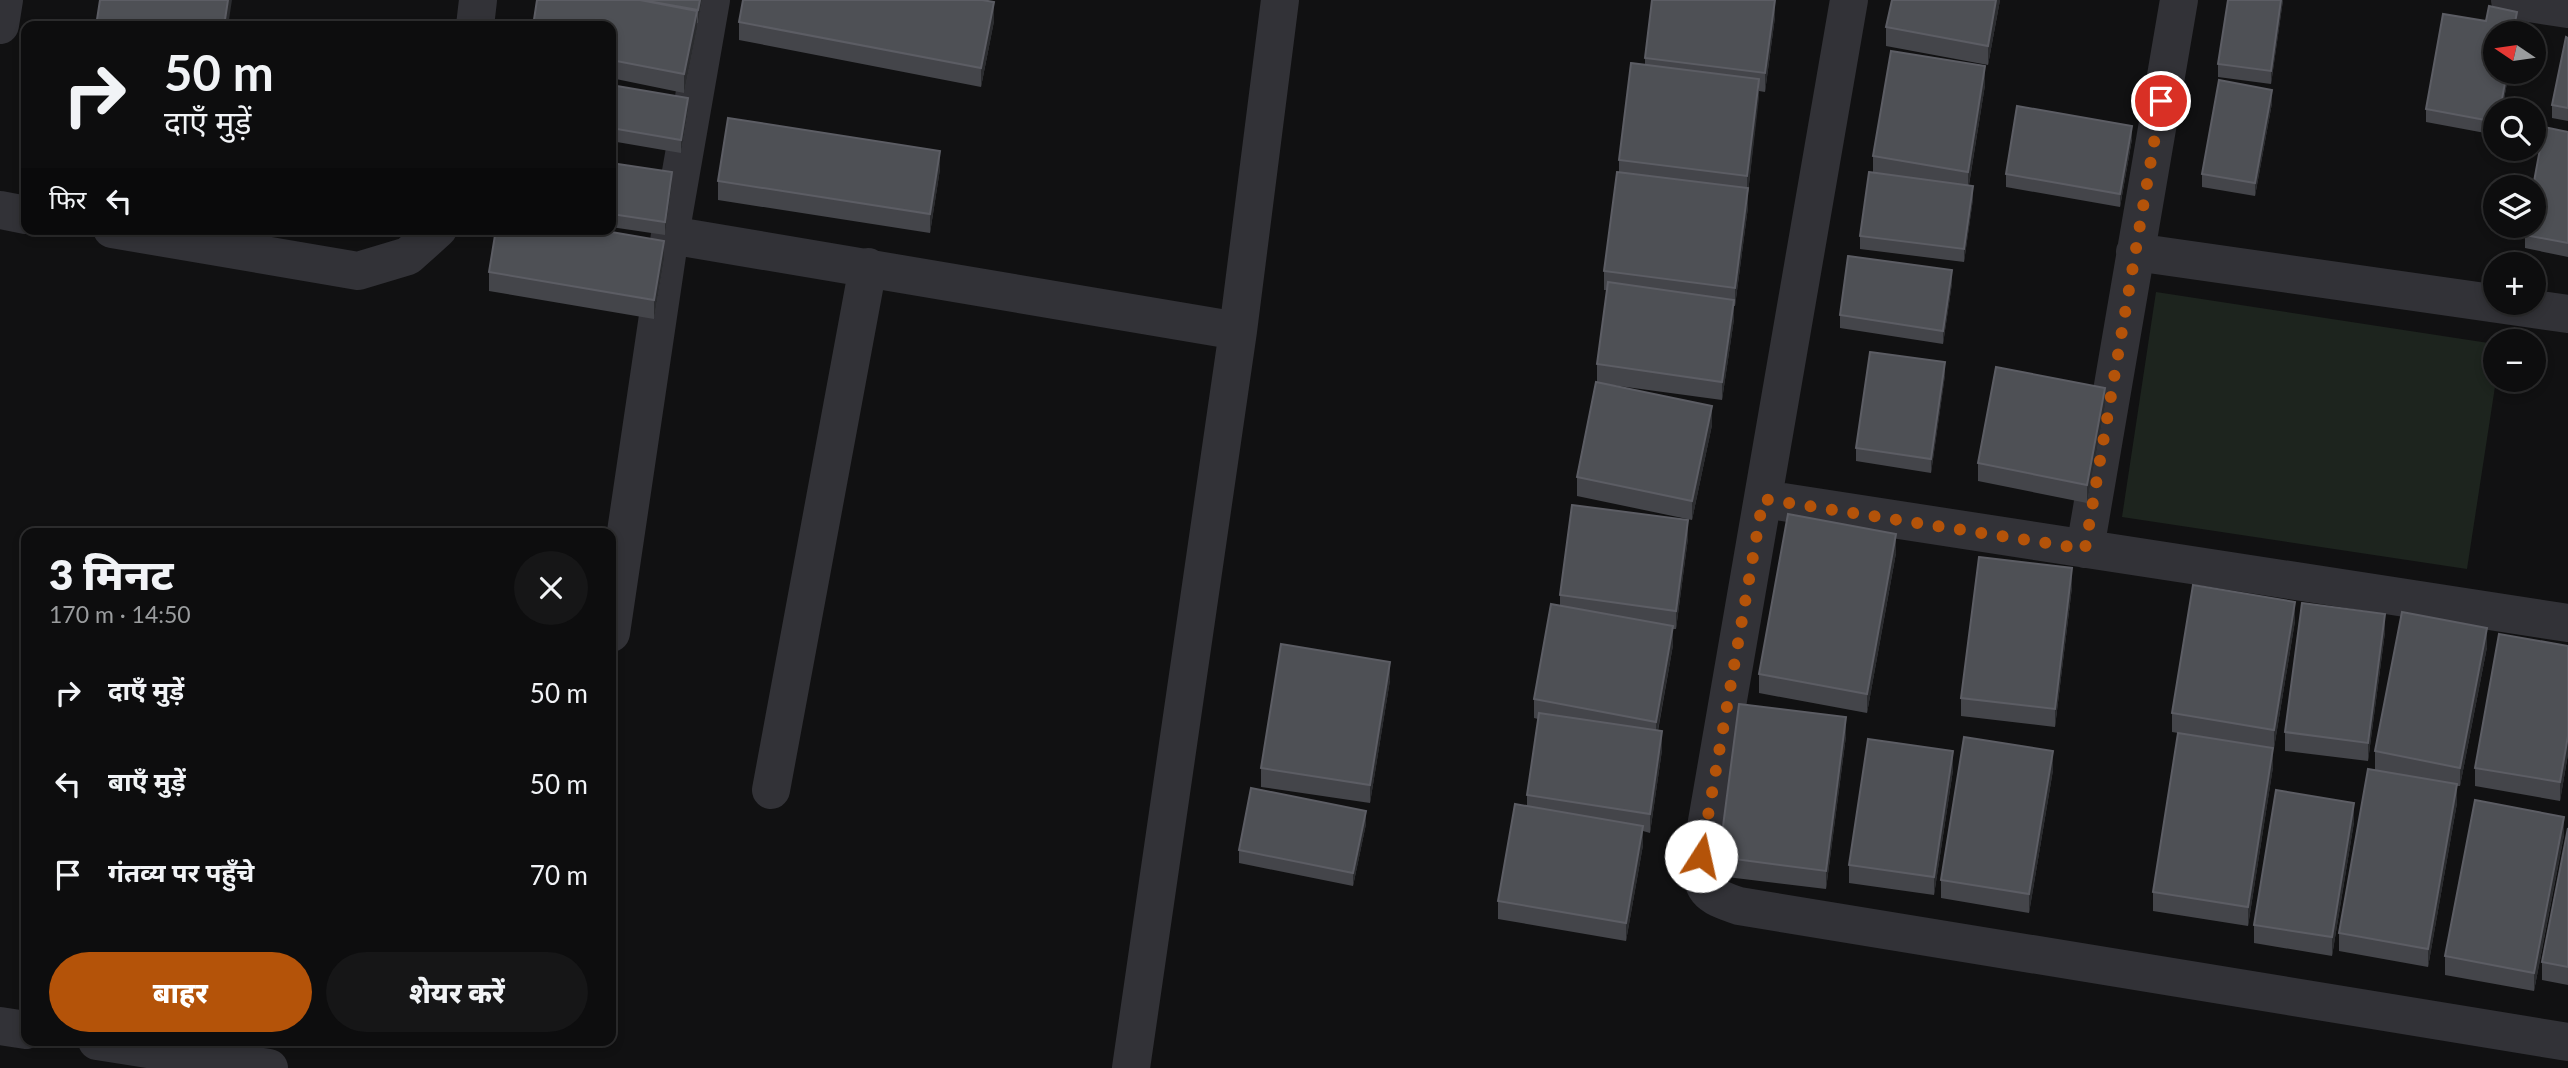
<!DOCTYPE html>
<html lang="hi">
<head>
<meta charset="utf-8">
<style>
	body { margin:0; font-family:Lato,"Noto Sans Devanagari",sans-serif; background:#161617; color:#f1f3f6; height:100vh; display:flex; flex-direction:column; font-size:26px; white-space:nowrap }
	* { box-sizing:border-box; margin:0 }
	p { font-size:23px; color:#9a9c9e }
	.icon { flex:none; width:38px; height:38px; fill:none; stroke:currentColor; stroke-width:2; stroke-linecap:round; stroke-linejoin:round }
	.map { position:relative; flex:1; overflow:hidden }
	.sheet { position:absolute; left:21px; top:528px; width:595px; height:518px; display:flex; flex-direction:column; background:#0d0d0e; border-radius:14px; box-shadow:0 4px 10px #0003,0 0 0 2px #2d2d2e }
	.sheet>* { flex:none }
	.guide { position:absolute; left:21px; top:21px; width:595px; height:214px; border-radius:14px; box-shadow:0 4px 10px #0003,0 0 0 2px #2d2d2e; background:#0d0d0e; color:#f1f3f6; overflow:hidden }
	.needle { width:46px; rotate:283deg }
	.controls { position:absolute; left:2483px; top:21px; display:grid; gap:14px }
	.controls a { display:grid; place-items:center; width:63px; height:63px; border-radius:50%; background:#0d0d0e; box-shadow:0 4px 10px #0003,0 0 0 2px #2d2d2e; font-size:35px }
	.pin { position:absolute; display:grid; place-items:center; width:60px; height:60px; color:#fff; margin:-30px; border:4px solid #fff; border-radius:50%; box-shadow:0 2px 7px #0007 }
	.me { position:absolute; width:77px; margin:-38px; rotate:10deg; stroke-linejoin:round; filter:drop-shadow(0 0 5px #0008) }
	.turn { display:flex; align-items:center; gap:24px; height:147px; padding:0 28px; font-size:32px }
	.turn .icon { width:91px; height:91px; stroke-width:2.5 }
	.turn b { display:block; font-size:49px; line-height:60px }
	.then { display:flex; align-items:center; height:66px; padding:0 28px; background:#0003; gap:14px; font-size:26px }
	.round { display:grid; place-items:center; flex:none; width:74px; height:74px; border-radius:37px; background:#161617 }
	.overview { display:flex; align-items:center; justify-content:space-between; height:119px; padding:0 28px }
	h1 { font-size:42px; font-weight:800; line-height:52px }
	.primary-button { display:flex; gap:14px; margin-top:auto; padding:14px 28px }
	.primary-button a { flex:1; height:80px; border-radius:42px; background:#b45309; color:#fff; font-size:28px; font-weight:800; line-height:80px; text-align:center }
	.primary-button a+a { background:#161617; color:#f1f3f6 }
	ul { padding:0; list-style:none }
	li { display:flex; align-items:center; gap:21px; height:91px; padding:0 28px }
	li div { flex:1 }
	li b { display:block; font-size:26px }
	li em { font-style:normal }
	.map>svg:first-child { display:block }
	.green { fill:#1d241e }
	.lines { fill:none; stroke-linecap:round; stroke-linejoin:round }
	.minor { stroke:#323237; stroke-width:38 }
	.tertiary { stroke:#323237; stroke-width:38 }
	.wall { fill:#44454a }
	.shaded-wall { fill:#2b2c2f }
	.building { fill:#4e5055; stroke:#5c5d64; stroke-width:2 }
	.route { stroke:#b45309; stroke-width:12; stroke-dasharray:0 21.6 }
</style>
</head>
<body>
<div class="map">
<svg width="2568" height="1068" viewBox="0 0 2568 1068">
	<rect width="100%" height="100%" fill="#111112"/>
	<path class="green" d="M2156,292L2495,344L2496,380L2467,569L2122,517Z"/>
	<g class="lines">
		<path class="minor" d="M1849,0L1701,856C1701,891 1706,895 1739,906L2568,1042
			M2510,0L2568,9
			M0,25L4,0
			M475,26L478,0
			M0,210L26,215
			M112,229L358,271L408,256L438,229
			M670,235L1238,331
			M2135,252L2568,314
			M1763,499L2568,623
			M2085,549L2179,0
			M611,633L670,235L711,0
			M771,790L868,267
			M1131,1068L1238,331L1280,0"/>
		<path class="tertiary" d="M0,1026L26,1030
			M97,1041L269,1068"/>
	</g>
	<path class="wall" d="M537,0H702L698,23H697V29L684,93L611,78V26Z
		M1892,0H2000L1988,65L1886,46V27Z
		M2283,0L2271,84L2218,77V64Z
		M1775,17L1765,92L1759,91L1748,193V207L1735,306H1734V319L1722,400L1604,384L1712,425L1692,520L1577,496V477L1597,382V364L1607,290H1604V271L1619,172V160L1645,65V58Z
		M994,21L981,87L739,40V22Z
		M2486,21L2517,25L2516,33H2496V72H2509L2502,110H2496V135L2426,122V109Z
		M2568,38V121L2552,118V105Z
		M611,85L688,111L681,153L611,141Z
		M1985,85L1969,185L1973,199L1964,262L1860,249V236L1873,173V156Z
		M2272,103L2255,196L2202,187V174Z
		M2568,132V257L2525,248V235Z
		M2132,139L2120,207L2006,187V174Z
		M611,163L672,185L665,235L611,227Z
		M940,169L930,233L718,200V181Z
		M664,260L654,319L489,291V272Z
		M1952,283L1943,344L1840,328V315Z
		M1945,375L1931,473L1856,461V448Z
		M2105,407L2087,503L1978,481V463Z
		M1688,538L1676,629H1673V645L1658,731L1662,750L1650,833L1643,831V845L1626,941L1498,919V901L1527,806V795L1538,719L1534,718V699L1560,605V595Z
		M1896,553L1867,713L1759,693V674Z
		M2072,587L2055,727L1961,716V698Z
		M2295,621L2274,748L2172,732V713Z
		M2385,632L2368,761L2285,751V732Z
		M2568,646V754L2560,801L2475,786V768Z
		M2487,647L2460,786H2457V803L2428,967L2339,951V933L2375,770V751Z
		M1390,680L1370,803L1261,787V768Z
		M1846,736L1826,889L1719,876V857Z
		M2273,767L2248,926L2153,911V892Z
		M1953,770L1934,895L1849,883V865Z
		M2053,770L2029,913L1941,898V880Z
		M2354,822L2332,956L2254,943V925Z
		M1366,824L1353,886L1239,863V850Z
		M2568,828V985L2542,980V962Z
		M2564,835L2534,991L2445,975V956Z"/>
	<path class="shaded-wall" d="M228,0H232L228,26H224Z
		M700,0H702L698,23V10Z
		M1775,0V17L1765,92V73Z
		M1996,0H2000L1988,65V46Z
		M2281,0H2283L2271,84V71Z
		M994,2V21L981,87V68Z
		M697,11V29L684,93V74Z
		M2517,12V25L2516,33H2513Z
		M1985,66V85L1968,190V172Z
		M2507,72H2509L2502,110H2500Z
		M1759,79V98L1748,193V207L1735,306V288L1747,190V176Z
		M2272,90V103L2255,196V183Z
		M688,98V111L681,153V140Z
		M2132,126V139L2120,207V194Z
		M940,151V169L930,233V214Z
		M672,172V185L665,235V222Z
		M1973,186V199L1964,262V249Z
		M664,241V260L654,319V300Z
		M1952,270V283L1943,344V331Z
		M1734,300V319L1722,400V382Z
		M1945,362V375L1931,473V459Z
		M2105,388V407L2087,503V485Z
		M1712,406V425L1692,520V501Z
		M1688,520V538L1676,629V611Z
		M1896,534V553L1867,713V694Z
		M2072,568V587L2055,727V709Z
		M2295,602V621L2274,748V730Z
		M2385,614V632L2368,761V743Z
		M1673,626V645L1656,740V722Z
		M2487,628V647L2460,786V768Z
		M1390,662V680L1370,803V785Z
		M1846,717V736L1826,889V871Z
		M1662,731V750L1650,833V814Z
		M2568,736V754L2560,801V782Z
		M2273,748V767L2248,926V907Z
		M1953,751V770L1934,895V877Z
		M2053,751V770L2029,913V894Z
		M2457,784V803L2428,967V949Z
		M2354,803V822L2332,956V937Z
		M1366,811V824L1353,886V873Z
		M2564,817V835L2534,991V973Z
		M1643,826V845L1626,941V923Z"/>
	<path class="building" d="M100,0H228L224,26H96Z
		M537,0H640L697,11L684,74L611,60V26H533Z
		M642,0H700L698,10Z
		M743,0H982L994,2L981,68L739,22Z
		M1652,0H1775L1765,73L1645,58Z
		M1892,0H1996L1988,46L1886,27Z
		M2228,0H2281L2271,71L2218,64Z
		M2489,6L2517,12L2513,33H2496V72H2507L2500,110H2496V122L2426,109L2443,14L2486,21Z
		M2566,37L2568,38V108L2552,105Z
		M1891,51L1985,66L1968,172L1873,156Z
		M1631,63L1759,79L1747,176L1619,160Z
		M2219,80L2272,90L2255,183L2202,174Z
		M611,85L688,98L681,140L611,128Z
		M2017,106L2132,126L2120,194L2006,174Z
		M728,118L940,151L930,214L718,181Z
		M2544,127L2568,132V243L2525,235L2526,226H2534L2533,187Z
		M611,163L672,172L665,222L611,214Z
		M1617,172L1748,188L1735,288L1604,271Z
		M1869,172L1973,186L1964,249L1860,236Z
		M496,229H594L664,241L654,300L489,272Z
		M1848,256L1952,270L1943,331L1840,315Z
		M1608,282L1734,300L1722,382L1597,364Z
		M1870,352L1945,362L1931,459L1856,448Z
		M1996,367L2105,388L2087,485L1978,463Z
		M1596,382L1712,406L1692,501L1577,477Z
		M1572,505L1688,520L1676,611L1560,595Z
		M1788,514L1896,534L1867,694L1759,674Z
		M1979,557L2072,568L2055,709L1961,698Z
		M2193,585L2295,602L2274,730L2172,713Z
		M2302,603L2385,614L2368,743L2285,732Z
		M1551,604L1673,626L1656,722L1534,699Z
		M2402,612L2487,628L2460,768L2375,751Z
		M2499,634L2568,646V736L2560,782L2475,768Z
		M1281,644L1390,662L1370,785L1261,768Z
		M1739,704L1846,717L1826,871L1719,857Z
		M1539,713L1662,731L1650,814L1527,795Z
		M2178,733L2273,748L2248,907L2153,892Z
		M1964,737L2053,751L2029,894L1941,880Z
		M1868,739L1953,751L1934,877L1849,865Z
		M2368,769L2457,784L2428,949L2339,933Z
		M1251,788L1366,811L1353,873L1239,850Z
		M2276,790L2354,803L2332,937L2254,925Z
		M2475,800L2564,817L2534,973L2445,956Z
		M1515,804L1643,826L1626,923L1498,901Z
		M2568,828V967L2542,962Z"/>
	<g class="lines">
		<path class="route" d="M1701,856L1763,499L2085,549L2161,101"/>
	</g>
</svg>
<div class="controls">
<a><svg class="needle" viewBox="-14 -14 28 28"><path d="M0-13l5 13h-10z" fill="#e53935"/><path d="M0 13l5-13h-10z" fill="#9a9c9e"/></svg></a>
<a><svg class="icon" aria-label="search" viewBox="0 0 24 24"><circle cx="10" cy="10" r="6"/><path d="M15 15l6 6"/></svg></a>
<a><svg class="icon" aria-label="layers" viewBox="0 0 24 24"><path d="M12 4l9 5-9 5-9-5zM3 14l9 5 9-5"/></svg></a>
<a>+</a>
<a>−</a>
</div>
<div class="pin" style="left:2161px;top:101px;background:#d93025"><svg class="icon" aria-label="arrive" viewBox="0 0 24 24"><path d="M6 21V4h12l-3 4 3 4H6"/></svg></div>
<svg class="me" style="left:1701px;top:856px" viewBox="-20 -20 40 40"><circle r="19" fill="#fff"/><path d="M0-13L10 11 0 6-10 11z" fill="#b45309"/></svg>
<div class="guide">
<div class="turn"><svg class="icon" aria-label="right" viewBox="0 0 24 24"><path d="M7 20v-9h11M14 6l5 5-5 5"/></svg><div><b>50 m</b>दाएँ मुड़ें</div></div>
<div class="then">फिर<svg class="icon" aria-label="left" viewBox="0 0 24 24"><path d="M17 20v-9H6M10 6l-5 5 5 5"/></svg></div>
</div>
<section class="sheet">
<div class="overview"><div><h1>3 मिनट</h1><p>170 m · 14:50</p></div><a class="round"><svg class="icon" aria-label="close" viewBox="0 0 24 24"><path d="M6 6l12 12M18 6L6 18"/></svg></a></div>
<ul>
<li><svg class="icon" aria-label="right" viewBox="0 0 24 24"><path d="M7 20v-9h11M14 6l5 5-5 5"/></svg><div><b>दाएँ मुड़ें</b></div><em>50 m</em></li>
<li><svg class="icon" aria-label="left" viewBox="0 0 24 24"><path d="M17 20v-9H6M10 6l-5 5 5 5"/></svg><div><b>बाएँ मुड़ें</b></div><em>50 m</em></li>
<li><svg class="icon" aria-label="arrive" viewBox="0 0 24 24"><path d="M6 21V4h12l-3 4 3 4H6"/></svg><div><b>गंतव्य पर पहुँचे</b></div><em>70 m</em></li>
</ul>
<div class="primary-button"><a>बाहर</a><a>शेयर करें</a></div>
</section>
</div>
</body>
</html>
